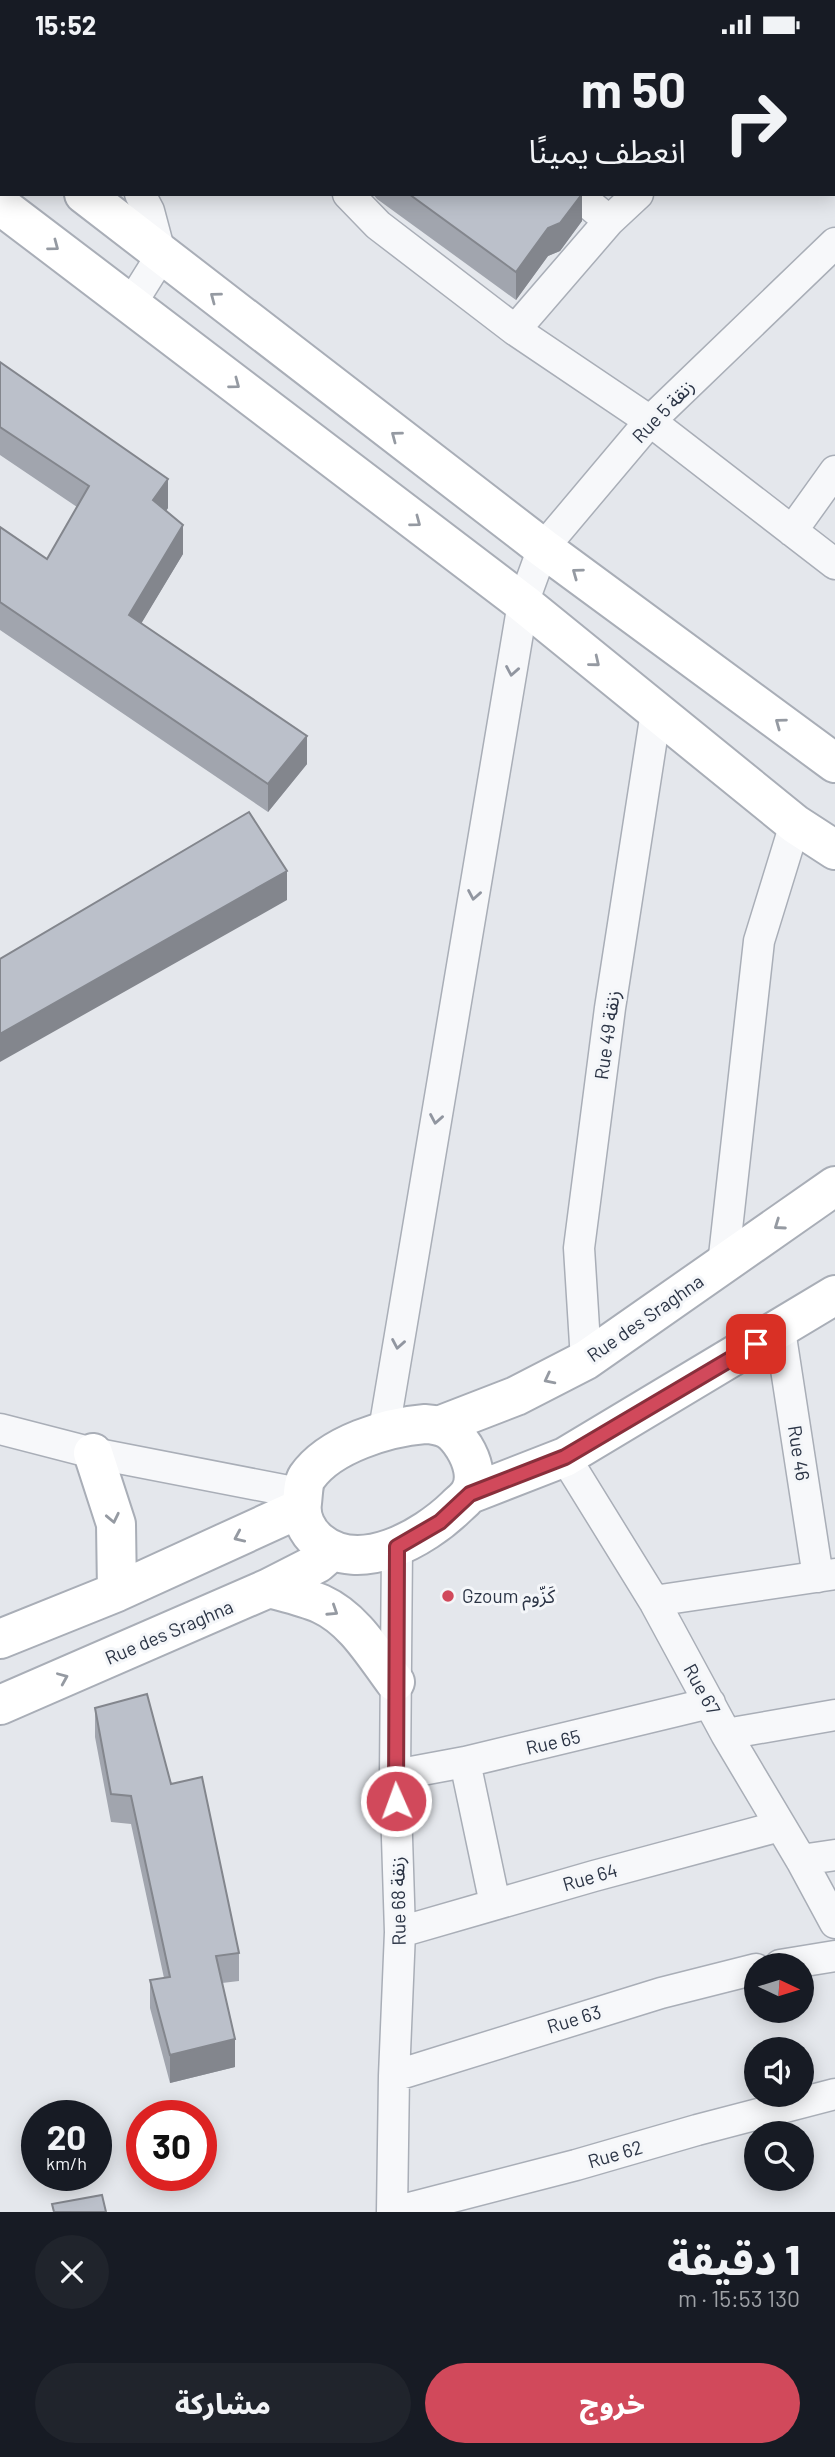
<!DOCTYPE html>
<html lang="ar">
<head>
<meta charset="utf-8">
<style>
	body { margin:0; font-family:Barlow,"Noto Sans Arabic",sans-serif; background:#20242c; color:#f1f3f6; direction:rtl; height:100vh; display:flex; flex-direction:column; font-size:26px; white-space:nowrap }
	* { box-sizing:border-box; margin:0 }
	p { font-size:23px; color:#9ea1a6 }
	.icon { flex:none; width:38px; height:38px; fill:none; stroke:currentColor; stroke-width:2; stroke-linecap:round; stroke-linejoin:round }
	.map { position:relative; height:2163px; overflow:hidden; direction:ltr }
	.details { display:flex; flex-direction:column; background:#171b24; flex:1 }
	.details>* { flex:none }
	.banner { position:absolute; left:0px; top:0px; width:836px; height:147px; box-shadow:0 4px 18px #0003; direction:rtl; background:#171b24; color:#f1f3f6; overflow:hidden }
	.needle { width:46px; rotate:94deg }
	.tools { position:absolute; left:744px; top:1904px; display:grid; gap:14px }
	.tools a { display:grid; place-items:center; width:70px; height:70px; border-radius:50%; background:#171b24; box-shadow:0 4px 18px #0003; font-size:35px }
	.speed { position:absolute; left:21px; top:2051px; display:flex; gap:14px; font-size:35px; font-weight:700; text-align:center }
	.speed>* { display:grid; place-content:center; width:91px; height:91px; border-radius:50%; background:#171b24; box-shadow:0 4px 18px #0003; line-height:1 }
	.speed small { font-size:18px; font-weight:400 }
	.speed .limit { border:10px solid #d22; background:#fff; color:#111 }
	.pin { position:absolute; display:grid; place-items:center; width:60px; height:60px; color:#fff; margin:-30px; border-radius:14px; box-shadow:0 4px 10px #0006 }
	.me { position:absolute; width:77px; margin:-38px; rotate:358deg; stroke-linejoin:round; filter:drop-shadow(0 0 5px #0008) }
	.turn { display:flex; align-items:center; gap:24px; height:147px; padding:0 35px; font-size:32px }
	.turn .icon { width:91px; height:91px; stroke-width:2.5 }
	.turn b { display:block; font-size:49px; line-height:60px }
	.round { display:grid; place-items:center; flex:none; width:74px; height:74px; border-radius:37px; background:#20242c }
	.summary { display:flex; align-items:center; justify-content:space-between; height:119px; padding:0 35px }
	h1 { font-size:42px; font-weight:800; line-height:52px }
	.button { display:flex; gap:14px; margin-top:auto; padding:14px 35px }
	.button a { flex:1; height:80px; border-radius:42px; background:#d1495b; color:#fff; font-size:28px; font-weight:800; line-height:80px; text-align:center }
	.button a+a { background:#20242c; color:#f1f3f6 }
	.status { display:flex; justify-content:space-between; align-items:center; height:49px; padding:0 35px; background:#171b24; direction:ltr }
	.status svg { height:19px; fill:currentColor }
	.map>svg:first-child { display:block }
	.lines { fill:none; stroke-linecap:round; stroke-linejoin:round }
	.street-casing { stroke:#a9aeb7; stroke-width:33 }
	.secondary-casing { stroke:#a9aeb7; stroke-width:42 }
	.street { stroke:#f7f8fa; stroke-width:30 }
	.secondary { stroke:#fff; stroke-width:38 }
	.wall { fill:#a1a5ae }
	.shaded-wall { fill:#83868d }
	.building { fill:#bbc0ca; stroke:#83868d; stroke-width:2 }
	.oneway { stroke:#959aa2 }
	.oneway2 { stroke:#9196a0 }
	.route-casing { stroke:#882f3b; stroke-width:18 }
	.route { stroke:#d1495b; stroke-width:12 }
	.poi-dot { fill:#d1495b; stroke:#f4f6f9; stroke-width:2.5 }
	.labels { text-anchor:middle; stroke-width:6; stroke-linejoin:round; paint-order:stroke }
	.street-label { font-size:19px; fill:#2b3445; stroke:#f4f6f9 }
	.poi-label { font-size:19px; fill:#2b3445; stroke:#f4f6f9; text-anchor:start }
</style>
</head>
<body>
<div class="status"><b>15:52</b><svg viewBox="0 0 49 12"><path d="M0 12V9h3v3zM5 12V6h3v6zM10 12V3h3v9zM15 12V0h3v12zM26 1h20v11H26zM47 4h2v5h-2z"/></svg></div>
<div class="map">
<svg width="835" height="2163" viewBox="0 0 835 2163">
	<rect width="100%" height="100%" fill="#e4e7ec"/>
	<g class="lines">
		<g class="street-casing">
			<path id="street" d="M74,0V2
				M441,0V2
				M690,0L691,2
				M263,2L267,0
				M788,2L790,0
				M348,145L378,176L515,281L650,372L835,515
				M577,145L609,172
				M131,255L161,207L149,162L140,145
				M515,281L609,172L638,145
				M792,482L835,422
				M723,1216L759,892L795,775
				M780,1281L818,1528
				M586,1311L579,1199L610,959L656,663
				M0,1380L93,1404L304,1445
				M384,1381L523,554L543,499L650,372L835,194
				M565,1408L654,1552L726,1685L801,1811L835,1874
				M654,1552L835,1525
				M726,1685L835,1666
				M465,1713L495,1855
				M395,1726L465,1713L710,1654
				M801,1811L835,1806
				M400,1883L594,1827L780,1777
				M780,1916L835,1907
				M394,2027L661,1944L756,1920
				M392,2163L394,2027L400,1883L395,1726L397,1498
				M394,2163L576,2116L697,2081L835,2045"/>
		</g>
		<g class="secondary-casing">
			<path id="secondary" d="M0,78L2,80
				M84,145L543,499L835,714
				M0,156L523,554L795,775L835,801
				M425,1375C445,1376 453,1381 464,1398C472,1411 478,1429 470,1443C467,1449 460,1454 456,1458C424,1489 359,1527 318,1492C307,1483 300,1468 302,1454C303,1446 303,1434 307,1428C330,1395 388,1378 425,1375Z
				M441,1376L516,1347L586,1311L835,1137
				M93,1404L116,1475L117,1543
				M470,1445L565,1408L835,1246
				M269,1539C287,1544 305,1548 321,1555C354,1570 374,1605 395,1633
				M0,1590L117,1543L301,1459
				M0,1656L269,1539L318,1514L333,1501"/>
		</g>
		<use href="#street" class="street"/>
		<use href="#secondary" class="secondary"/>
	</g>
	<path class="wall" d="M299,0H427L428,2H300Z
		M373,145H582V172L560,202L548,207L516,251L377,150Z
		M0,313L168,459L166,462L183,505L141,574L307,715L268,763L0,581V479L47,510L77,458L0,406Z
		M95,1659L171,1735L239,1904V1932L222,1934L235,2018L170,2034L150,1959V1931L164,1929L131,1775L111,1773L95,1688Z"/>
	<path class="shaded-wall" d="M209,0H225L220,2H209Z
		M715,0H754L751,2H715Z
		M582,145V172L560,202L548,207L516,251V223L548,179Z
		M168,430V459L153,479V451Z
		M183,476V505L129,595V566Z
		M307,687V715L268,763V735Z
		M287,822V851L0,1013V985Z
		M235,1990V2018L170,2034V2006Z"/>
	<path class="building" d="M311,0H427L428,2H311Z
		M409,145H582L560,174L548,179L516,223Z
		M0,313L168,430L153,451L183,476L129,566L307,687L268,735L0,553V478L47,510L89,437L0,378Z
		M249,763L287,822L0,985V910Z
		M147,1645L171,1735L202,1728L239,1904L216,1907L235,1990L170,2006L150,1931L170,1928L131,1747L111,1745L95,1659Z
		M102,2146L106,2163H54L52,2155Z"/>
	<defs><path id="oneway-chevron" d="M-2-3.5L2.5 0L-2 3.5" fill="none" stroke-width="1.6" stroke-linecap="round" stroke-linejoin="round" transform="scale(1.75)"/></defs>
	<g class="oneway">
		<use href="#oneway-chevron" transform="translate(54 197) rotate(37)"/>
		<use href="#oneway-chevron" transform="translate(215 248) rotate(-143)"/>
		<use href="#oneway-chevron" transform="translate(235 335) rotate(37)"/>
		<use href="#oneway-chevron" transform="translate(396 387) rotate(-143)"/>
		<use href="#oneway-chevron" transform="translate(416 473) rotate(37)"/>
		<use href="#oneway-chevron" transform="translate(577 524) rotate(-144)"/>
		<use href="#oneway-chevron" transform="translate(595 613) rotate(39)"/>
		<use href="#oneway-chevron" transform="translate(780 674) rotate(-144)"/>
		<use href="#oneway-chevron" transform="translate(779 1176) rotate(145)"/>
		<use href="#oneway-chevron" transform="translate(549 1330) rotate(153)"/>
		<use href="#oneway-chevron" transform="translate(113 1469) rotate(78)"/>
		<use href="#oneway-chevron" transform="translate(239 1488) rotate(156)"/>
		<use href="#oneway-chevron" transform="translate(333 1562) rotate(33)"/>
		<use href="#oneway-chevron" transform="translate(63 1629) rotate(-23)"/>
	</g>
	<g class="oneway2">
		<use href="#oneway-chevron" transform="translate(512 622) rotate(100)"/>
		<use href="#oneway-chevron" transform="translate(474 846) rotate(100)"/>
		<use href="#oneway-chevron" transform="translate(436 1070) rotate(100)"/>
		<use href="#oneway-chevron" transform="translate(398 1295) rotate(100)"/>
	</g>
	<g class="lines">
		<g class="route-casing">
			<path id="route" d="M396,1752L397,1498L440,1473L470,1445L565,1408L756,1295"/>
		</g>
		<use href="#route" class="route"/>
	</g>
	<circle class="poi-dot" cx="448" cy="1547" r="7"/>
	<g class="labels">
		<g class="street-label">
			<text transform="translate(663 362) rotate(-46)" y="7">Rue 5 زنقة</text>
			<text transform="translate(607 986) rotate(-82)" y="7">Rue 49 زنقة</text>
			<text transform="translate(645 1269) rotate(-35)" y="7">Rue des Sraghna</text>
			<text transform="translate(799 1404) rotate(81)" y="7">Rue 46</text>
			<text transform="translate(169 1583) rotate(-23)" y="7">Rue des Sraghna</text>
			<text transform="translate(702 1640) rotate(61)" y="7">Rue 67</text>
			<text transform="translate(553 1693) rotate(-13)" y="7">Rue 65</text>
			<text transform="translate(590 1828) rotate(-16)" y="7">Rue 64</text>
			<text transform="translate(398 1852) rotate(-91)" y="7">Rue 68 زنقة</text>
			<text transform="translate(574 1970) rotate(-17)" y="7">Rue 63</text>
			<text transform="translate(615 2105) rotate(-16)" y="7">Rue 62</text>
		</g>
		<g class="poi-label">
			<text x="462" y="1554">Gzoum كَزّوم</text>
		</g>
	</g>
</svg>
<div class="tools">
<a><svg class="needle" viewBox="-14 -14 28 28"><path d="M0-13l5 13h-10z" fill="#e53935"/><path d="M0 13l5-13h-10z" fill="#9ea1a6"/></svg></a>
<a><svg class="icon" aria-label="sound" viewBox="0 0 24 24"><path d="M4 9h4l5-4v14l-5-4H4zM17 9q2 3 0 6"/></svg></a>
<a><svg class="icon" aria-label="search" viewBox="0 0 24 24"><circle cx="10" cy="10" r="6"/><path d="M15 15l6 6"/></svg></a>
</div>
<div class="speed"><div>20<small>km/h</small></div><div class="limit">30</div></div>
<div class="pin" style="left:756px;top:1295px;background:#d93025"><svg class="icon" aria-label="arrive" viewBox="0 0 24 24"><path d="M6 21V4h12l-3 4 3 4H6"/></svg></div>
<svg class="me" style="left:396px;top:1752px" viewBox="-20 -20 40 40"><circle r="17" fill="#d1495b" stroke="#fff" stroke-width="3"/><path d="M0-11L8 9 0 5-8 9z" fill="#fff"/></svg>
<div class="banner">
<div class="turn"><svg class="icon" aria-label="right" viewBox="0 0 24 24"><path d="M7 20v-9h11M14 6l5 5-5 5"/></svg><div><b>50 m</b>انعطف يمينًا</div></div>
</div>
</div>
<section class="details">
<div class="summary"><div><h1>1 دقيقة</h1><p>130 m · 15:53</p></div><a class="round"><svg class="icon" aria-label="close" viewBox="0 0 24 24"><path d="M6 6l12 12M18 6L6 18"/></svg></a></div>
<div class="button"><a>خروج</a><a>مشاركة</a></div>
</section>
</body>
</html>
